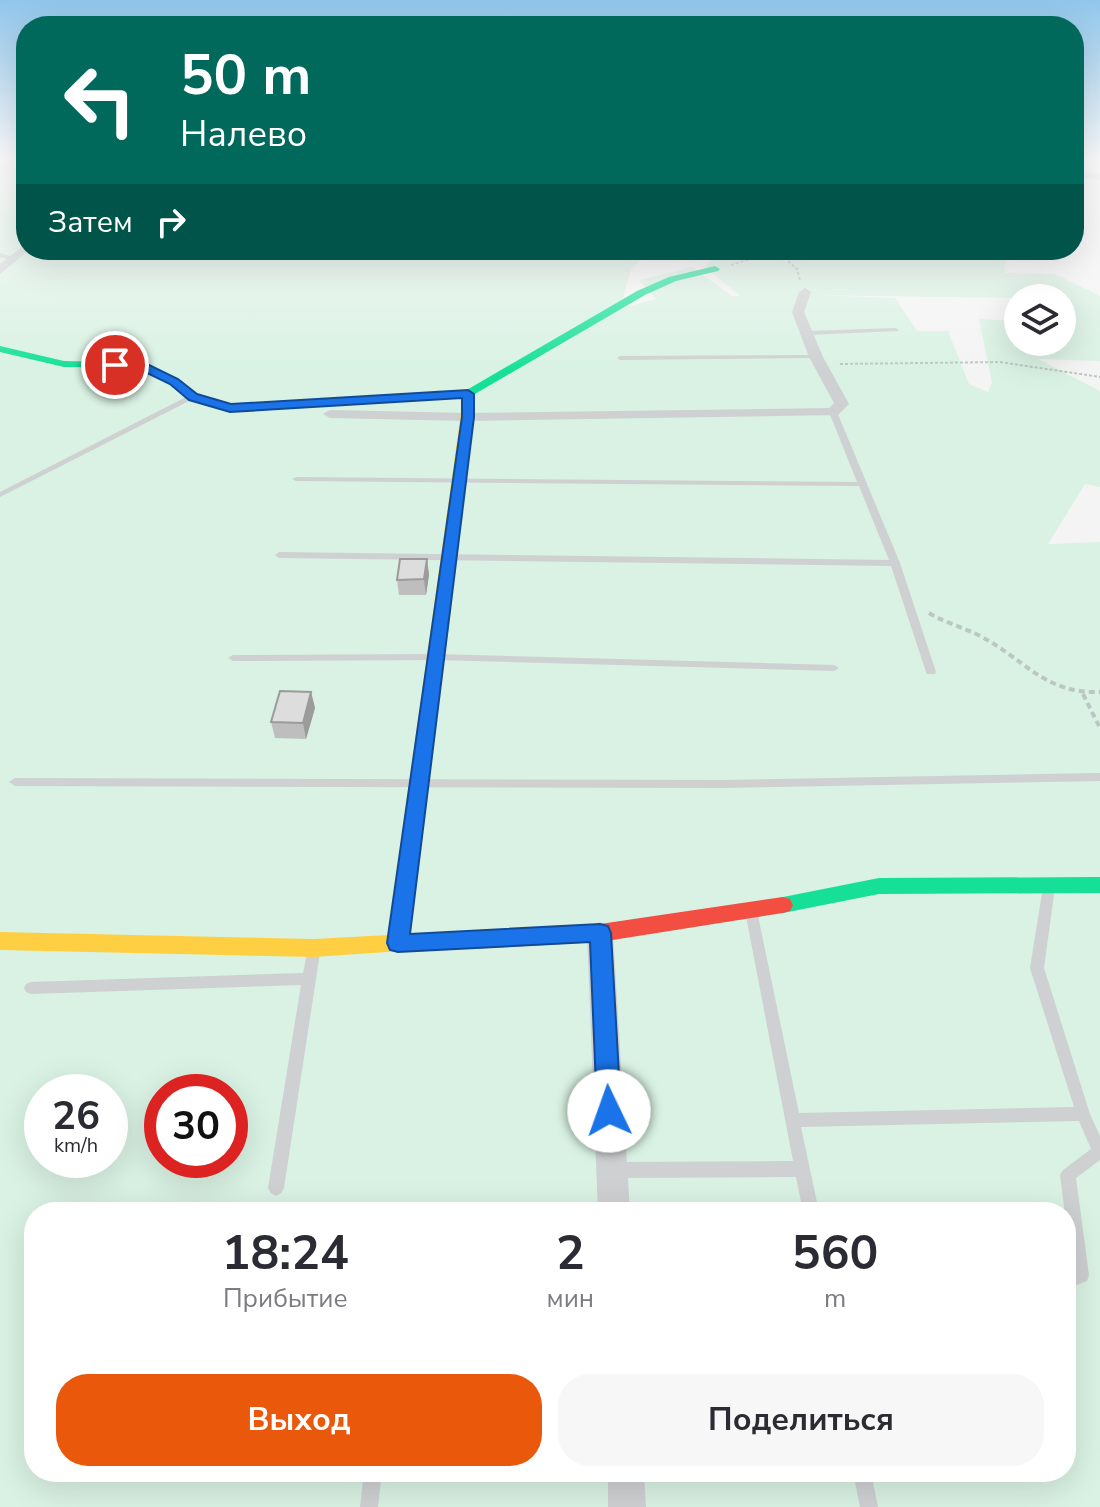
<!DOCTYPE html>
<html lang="ru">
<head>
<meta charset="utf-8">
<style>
	body { margin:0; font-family:"Nunito Sans",sans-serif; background:#f7f7f7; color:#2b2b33; height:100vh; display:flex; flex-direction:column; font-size:30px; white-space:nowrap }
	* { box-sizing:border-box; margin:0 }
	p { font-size:26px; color:#7c7c81 }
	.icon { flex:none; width:44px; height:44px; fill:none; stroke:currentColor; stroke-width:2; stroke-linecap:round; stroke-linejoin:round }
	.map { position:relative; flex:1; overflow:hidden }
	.panel { position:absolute; left:24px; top:1202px; width:1052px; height:280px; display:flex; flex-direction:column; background:#fff; border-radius:32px; box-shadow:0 8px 32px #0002 }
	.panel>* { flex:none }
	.top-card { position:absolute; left:16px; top:16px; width:1068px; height:244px; border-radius:32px; box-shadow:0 8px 32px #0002; background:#00695c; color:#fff; overflow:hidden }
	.controls { position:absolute; left:1004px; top:284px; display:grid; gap:16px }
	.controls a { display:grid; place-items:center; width:72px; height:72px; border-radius:50%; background:#fff; box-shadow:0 8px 32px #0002; font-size:40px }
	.speed { position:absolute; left:24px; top:1074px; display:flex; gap:16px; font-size:40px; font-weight:700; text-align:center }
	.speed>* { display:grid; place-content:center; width:104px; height:104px; border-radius:50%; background:#fff; box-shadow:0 8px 32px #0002; line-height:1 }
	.speed small { font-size:20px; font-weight:400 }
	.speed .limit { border:12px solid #d22; background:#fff; color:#111 }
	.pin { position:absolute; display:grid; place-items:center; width:68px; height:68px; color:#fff; margin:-34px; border:4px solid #fff; border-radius:50%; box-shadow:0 2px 8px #0007 }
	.me { position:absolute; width:88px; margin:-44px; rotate:357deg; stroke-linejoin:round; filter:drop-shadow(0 0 6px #0008) }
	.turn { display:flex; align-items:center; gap:28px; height:168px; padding:0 32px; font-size:36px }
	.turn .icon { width:104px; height:104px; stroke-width:2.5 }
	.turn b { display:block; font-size:56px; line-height:68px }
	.then { display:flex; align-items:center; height:76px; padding:0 32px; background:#0003; gap:16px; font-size:30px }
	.eta { display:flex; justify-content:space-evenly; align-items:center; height:136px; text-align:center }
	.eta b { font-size:48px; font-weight:700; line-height:56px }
	.cta { display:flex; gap:16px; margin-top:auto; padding:16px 32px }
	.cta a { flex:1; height:92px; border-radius:32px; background:#ea580c; color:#fff; font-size:32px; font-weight:700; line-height:92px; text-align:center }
	.cta a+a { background:#f7f7f7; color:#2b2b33 }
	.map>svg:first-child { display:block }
	.green { fill:#d9f2e3; fill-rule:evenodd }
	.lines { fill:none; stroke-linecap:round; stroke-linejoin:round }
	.path-far1 { stroke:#bcc7c4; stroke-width:2; stroke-dasharray:3 2; stroke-linecap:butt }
	.path { stroke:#bcc7c4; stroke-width:4; stroke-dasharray:6 4; stroke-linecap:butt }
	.lane { fill:#ced0d2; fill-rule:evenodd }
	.street { fill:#ced0d2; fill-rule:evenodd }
	.fast { fill:#16e098; fill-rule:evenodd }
	.slow { fill:#ffcf43; fill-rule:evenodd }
	.jam { fill:#f24e42; fill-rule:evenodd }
	.wall { fill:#bebebf }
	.shaded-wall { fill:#9b9b9b }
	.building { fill:#ddddde; stroke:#9b9b9b; stroke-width:2 }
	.route { fill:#1a73e8; stroke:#114b97; stroke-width:2 }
</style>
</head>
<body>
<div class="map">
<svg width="1100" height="1507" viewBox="0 0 1100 1507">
	<rect width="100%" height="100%" fill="#f4f4f4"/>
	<path class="green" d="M0,160H26V250H652L631,269L620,309L656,299L639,280L692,267L732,296H740L705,267L720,250H759V257L788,261L794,250H1032L1006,258L1004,273L1055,274L1100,296V361L1038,359L1100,391V487L1085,484L1048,544L1100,542V1507H0ZM810,295L1012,298L1018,303V298H1062V342H1018V321L979,319L992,383L988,392L969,384L948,331H917L895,298ZM42,1092H110V1160H42ZM162,1092H230V1160H162ZM34,1212H1066V1472H34Z"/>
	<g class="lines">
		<path class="path-far1" d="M777,251L797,269L800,280
			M731,265L778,250
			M840,364L1000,362L1100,377"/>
		<path class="path" d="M929,613C945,623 963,627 980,636C1025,659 1044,694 1100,692
			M1083,694L1100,728"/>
		<path class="lane" d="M0,253L13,257L14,258L11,260L0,257Z
			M896,328L899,330L898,331L807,335L804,333L807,331Z
			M816,355L819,357L818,358L620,360L617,358L620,356Z
			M190,395L197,397L0,497V492Z
			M830,410L837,412L900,563L936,672L935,674H927L926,672L891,566L279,558L275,555L279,552L889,560L859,486L296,481L292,479L296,477L857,482L829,412Z
			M435,654L834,665L839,668L834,671L435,660L233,661L228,658L233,655Z
			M1100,773V781L722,788L15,786L9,782L15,778L722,780Z
			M1049,882L1053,884L1055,887L1044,968L1090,1114L1100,1136V1160L1076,1178L1089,1275L1087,1281L1066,1289V1273L1072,1270L1060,1175L1063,1170L1091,1149L1079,1121L801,1127L819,1212H803L796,1177L615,1178L610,1175L607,1170L610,1165L615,1162L793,1161L745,911L747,907L751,906L755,907L757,911L799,1113L1074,1107L1030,968L1043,887L1045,884Z
			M313,948L318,949L320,953L316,979L284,1188L281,1193L276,1196L271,1193L268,1188L301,985L31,994L26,992L24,988L26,984L31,982L303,973L308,949Z
			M364,1472H382L378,1507H360Z
			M853,1472H871L878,1507H860Z"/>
		<path class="street" d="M11,160H21L0,177V169Z
			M1074,171L1100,174V180L1074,177Z
			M26,244V250H29L0,274V264Z
			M805,288L811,292L804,312L823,357L849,404L838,415L468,421L330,418L323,414L330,410L468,413L829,408L834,403L809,357L792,312L799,292Z
			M600,922L609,925L613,933L630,1212H598L587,933L591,925Z
			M608,1472H644L646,1507H608Z"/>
		<path class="fast" d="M715,266L720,269L718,271L676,281L645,295L468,398L230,412L189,400L170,384L139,368L64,367L0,352V346L64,361L145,363L178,380L197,394L231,404L465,391L637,291L669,277Z
			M1100,877V893L879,894L783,913L776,911L773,905L776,899L783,897L879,878Z"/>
		<path class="slow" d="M464,391L474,394V417L410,934L469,931L476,934L480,940L476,946L314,957L0,950V932L314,939L388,935Z"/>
		<path class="jam" d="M783,897L790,899L793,905L790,911L783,913L600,942L469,949L462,946L458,940L462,934L469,931L600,924Z"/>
	</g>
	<path class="wall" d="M427,559L429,575L426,595H399L397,580Z
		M311,692L315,708L306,739L275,738L271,722Z"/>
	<path class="shaded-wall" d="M427,559L429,575L426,595L424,579Z
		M311,692L315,708L306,739L303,723Z"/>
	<path class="building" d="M400,559H427L424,579L397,580Z
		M280,691L311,692L303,723L271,722Z"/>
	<linearGradient id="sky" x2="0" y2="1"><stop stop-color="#91c6eb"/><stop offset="0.43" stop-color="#fafafa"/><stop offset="1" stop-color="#fafafa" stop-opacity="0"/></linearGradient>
	<rect width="1100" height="371" fill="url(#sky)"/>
	<path class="route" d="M115,361L145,363L178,379L197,394L231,404L468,390L474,394V417L410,934L600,924L608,926L611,933L621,1111L617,1119L609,1122L600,1119L597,1111L590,942L398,952L390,950L387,943L462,417V398L230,412L189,400L170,384L139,369L111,367L110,365Z"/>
</svg>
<div class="controls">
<a><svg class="icon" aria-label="layers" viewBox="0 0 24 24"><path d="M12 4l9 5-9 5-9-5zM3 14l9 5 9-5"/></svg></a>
</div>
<div class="speed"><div>26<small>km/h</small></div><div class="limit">30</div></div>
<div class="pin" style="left:115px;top:365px;background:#d93025"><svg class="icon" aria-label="arrive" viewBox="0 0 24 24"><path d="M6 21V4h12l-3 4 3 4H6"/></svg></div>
<svg class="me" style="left:609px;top:1111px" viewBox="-20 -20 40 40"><circle r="19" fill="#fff"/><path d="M0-13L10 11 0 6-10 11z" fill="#1a73e8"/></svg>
<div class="top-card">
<div class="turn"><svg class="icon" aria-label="left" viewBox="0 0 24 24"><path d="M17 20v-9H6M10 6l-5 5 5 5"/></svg><div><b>50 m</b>Налево</div></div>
<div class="then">Затем<svg class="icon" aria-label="right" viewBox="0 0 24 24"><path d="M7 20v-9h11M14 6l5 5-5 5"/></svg></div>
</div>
<section class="panel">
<div class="eta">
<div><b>18:24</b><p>Прибытие</p></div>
<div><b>2</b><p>мин</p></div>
<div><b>560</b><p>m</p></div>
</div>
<div class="cta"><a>Выход</a><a>Поделиться</a></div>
</section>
</div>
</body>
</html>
